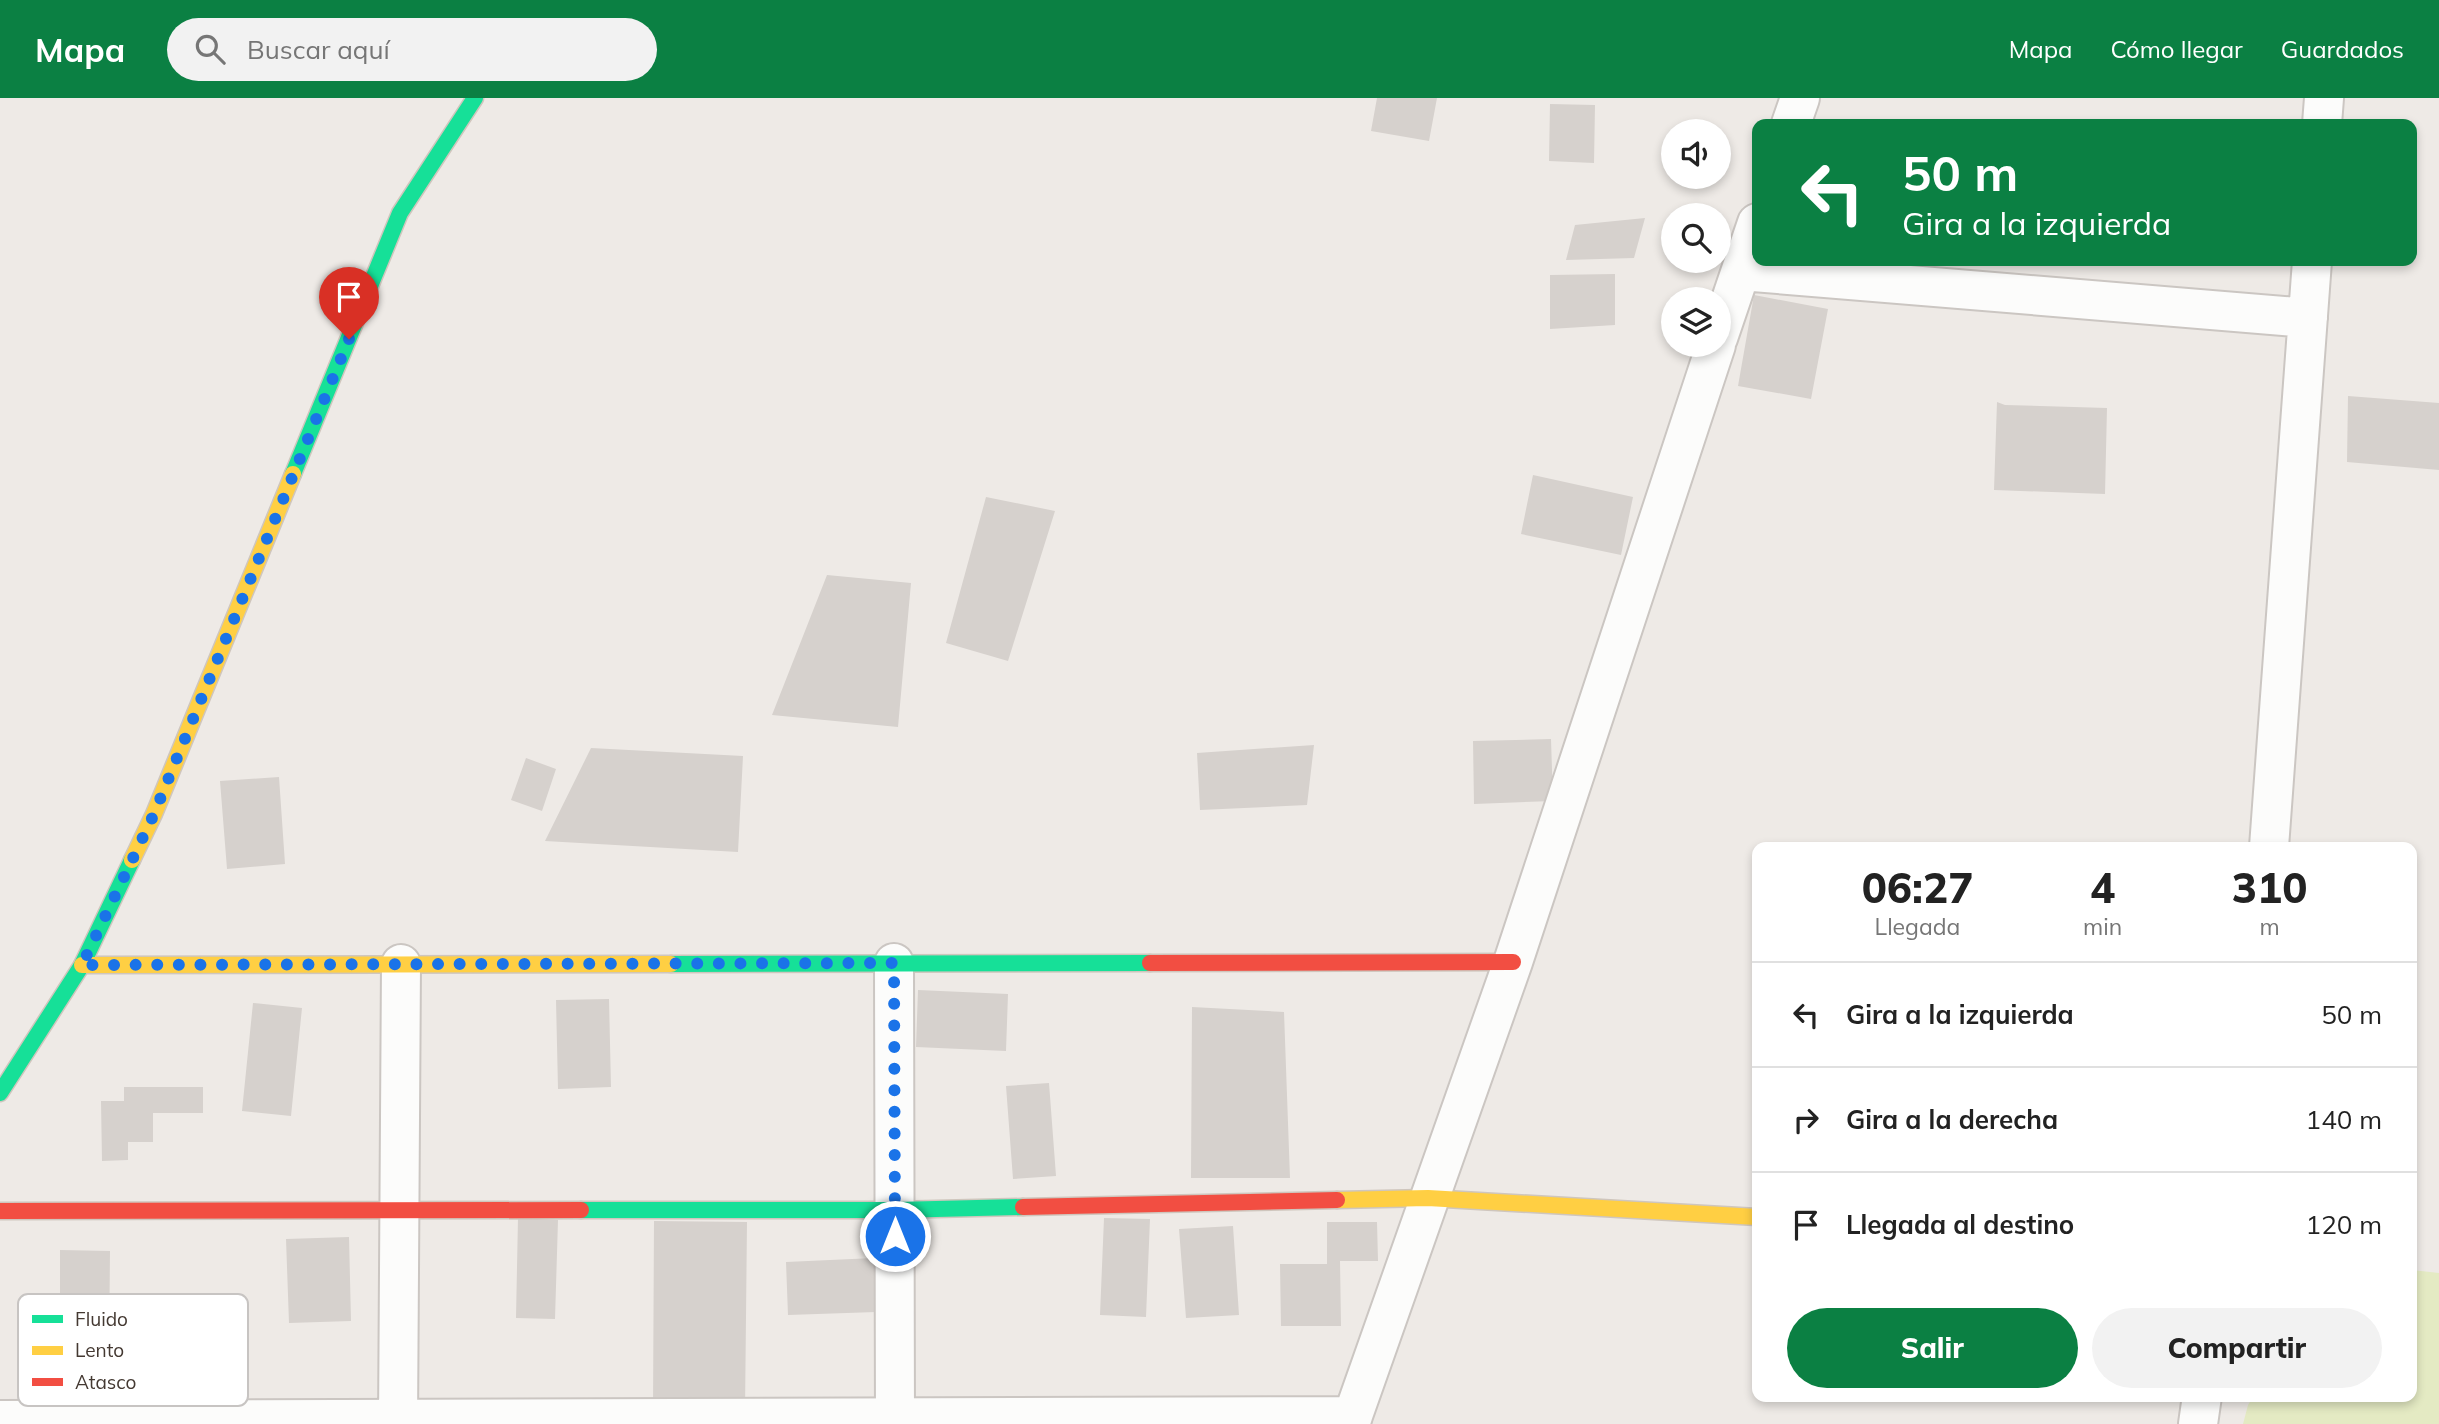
<!DOCTYPE html>
<html lang="es">
<head>
<meta charset="utf-8">
<style>
	body { margin:0; font-family:Mulish,sans-serif; background:#f2f2f2; color:#222; height:100vh; display:flex; flex-direction:column; font-size:26px; white-space:nowrap }
	* { box-sizing:border-box; margin:0 }
	p { font-size:23px; color:#767676 }
	.icon { flex:none; width:38px; height:38px; fill:none; stroke:currentColor; stroke-width:2; stroke-linecap:round; stroke-linejoin:round }
	.map { position:relative; flex:1; overflow:hidden }
	.side { position:absolute; left:1752px; top:744px; width:665px; height:560px; display:flex; flex-direction:column; background:#fff; border-radius:14px; box-shadow:0 4px 10px #0003 }
	.side>* { flex:none }
	.banner { position:absolute; left:1752px; top:21px; width:665px; height:147px; border-radius:14px; box-shadow:0 4px 10px #0003; background:#0b8043; color:#fff; overflow:hidden }
	.fabs { position:absolute; left:1661px; top:21px; display:grid; gap:14px }
	.fabs a { display:grid; place-items:center; width:70px; height:70px; border-radius:50%; background:#fff; box-shadow:0 4px 10px #0003; font-size:35px }
	.pin { position:absolute; display:grid; place-items:center; width:60px; height:60px; color:#fff; margin:-72px -30px; border-radius:50% 50% 50% 0; rotate:-45deg; box-shadow:0 0 7px #0007 }
	.pin .icon { rotate:45deg }
	.me { position:absolute; width:77px; margin:-38px; rotate:0deg; stroke-linejoin:round; filter:drop-shadow(0 0 5px #0008) }
	.turn { display:flex; align-items:center; gap:24px; height:147px; padding:0 35px; font-size:32px }
	.turn .icon { width:91px; height:91px; stroke-width:2.5 }
	.turn b { display:block; font-size:49px; line-height:60px }
	.eta { display:flex; justify-content:space-evenly; align-items:center; height:119px; text-align:center }
	.eta b { font-size:42px; font-weight:800; line-height:49px }
	.cta { display:flex; gap:14px; margin-top:auto; padding:14px 35px }
	.cta a { flex:1; height:80px; border-radius:42px; background:#0b8043; color:#fff; font-size:28px; font-weight:800; line-height:80px; text-align:center }
	.cta a+a { background:#f2f2f2; color:#222 }
	ul { padding:0; list-style:none }
	li { display:flex; align-items:center; gap:21px; height:105px; padding:0 35px; border-top:2px solid #e0e0e0 }
	li div { flex:1 }
	li b { display:block; font-size:26px }
	li em { font-style:normal }
	header { display:flex; align-items:center; gap:42px; box-sizing:border-box; height:98px; padding:0 35px; background:#0b8043; color:#fff }
	header strong { font-size:33px }
	nav { display:flex; gap:38px; margin-inline-start:auto; font-size:24px }
	.search { width:490px; height:63px; background:#f2f2f2; display:flex; align-items:center; gap:18px; box-sizing:border-box; padding:0 24px; border-radius:38px; color:#767676; font-size:26px }
	.map>svg:first-child { display:block }
	.garden { fill:#e4eac3 }
	.building { fill:#d6d1cd }
	.lines { fill:none; stroke-linecap:round; stroke-linejoin:round }
	.street-casing { stroke:#cbc6c2; stroke-width:42 }
	.fast-casing { stroke:#cfc6bd; stroke-width:19 }
	.slow-casing { stroke:#cfc6bd; stroke-width:19 }
	.jam-casing { stroke:#cfc6bd; stroke-width:19 }
	.street { stroke:#fcfcfb; stroke-width:38 }
	.fast { stroke:#16e098; stroke-width:16 }
	.slow { stroke:#ffcf43; stroke-width:16 }
	.jam { stroke:#f24e42; stroke-width:16 }
	.route { stroke:#1a73e8; stroke-width:12; stroke-dasharray:0 21.6 }
	.key { fill:#fff; stroke:#c7c4c2; stroke-width:2 }
	.key-label { font-size:19px; fill:#443932 }
</style>
</head>
<body>
<header>
<strong>Mapa</strong>
<div class="search"><svg class="icon" aria-label="search" viewBox="0 0 24 24"><circle cx="10" cy="10" r="6"/><path d="M15 15l6 6"/></svg>Buscar aquí</div>
<nav><a>Mapa</a><a>Cómo llegar</a><a>Guardados</a></nav>
</header>
<div class="map">
<svg width="2439" height="1326" viewBox="0 0 2439 1326">
	<rect width="100%" height="100%" fill="#eeeae6"/>
	<path class="garden" d="M2412,1172L2439,1175V1326H2243L2248,1307L2253,1299L2412,1298Z"/>
	<path class="building" d="M1377,0H1437L1429,43L1371,33Z
		M1550,6L1595,7L1594,65L1549,63Z
		M1645,120L1634,160L1566,162L1575,127Z
		M1615,176V227L1550,231V177Z
		M1754,197L1828,211L1811,301L1738,288Z
		M2348,298L2439,305V372L2347,364Z
		M1997,304L2005,307L2107,310L2105,396L1994,392Z
		M1533,377L1633,399L1621,457L1521,436Z
		M986,399L1055,413L1008,563L946,545Z
		M827,477L911,485L898,629L772,617Z
		M1551,641L1553,703L1474,706L1473,643Z
		M1314,647L1307,707L1200,712L1197,655Z
		M591,650L743,658L738,754L545,743Z
		M526,660L556,671L542,713L511,702Z
		M279,679L285,766L227,771L220,683Z
		M918,892L1008,896L1006,953L916,949Z
		M609,901L611,989L558,991L556,902Z
		M253,905L302,910L291,1018L242,1013Z
		M1192,909L1284,914L1290,1080H1191Z
		M1049,985L1056,1078L1013,1081L1006,988Z
		M124,989H203V1015H153V1044H128V1062L102,1063L101,1003H124Z
		M518,1120L558,1122L555,1221L516,1220Z
		M1104,1120L1150,1121L1146,1219L1100,1217Z
		M654,1123L747,1124L745,1314L653,1313Z
		M1327,1124H1377L1378,1163H1340L1341,1228H1281L1280,1166H1327Z
		M1233,1128L1239,1217L1186,1220L1179,1131Z
		M349,1139L351,1223L289,1225L286,1141Z
		M60,1152L110,1153L109,1254L60,1253Z
		M874,1160L876,1214L788,1217L786,1164Z"/>
	<g class="lines">
		<g class="street-casing">
			<path id="street" d="M1791,26L1800,0
				M2322,26L2324,0
				M1741,173L2308,220
				M1718,240L1757,125
				M2269,749L2312,163
				M894,865L895,1326
				M0,1322L1353,1318
				M398,1326L401,866
				M1350,1326L1513,864L1716,247
				M2198,1326L2202,1298"/>
		</g>
		<g class="fast-casing">
			<path id="fast" d="M293,376L400,115L475,0
				M671,866L1150,865
				M0,995L82,867L132,762
				M581,1112H895L1023,1109"/>
		</g>
		<g class="slow-casing">
			<path id="slow" d="M132,762L154,716L293,376
				M82,867L671,866
				M1337,1102L1428,1100L1757,1119"/>
		</g>
		<g class="jam-casing">
			<path id="jam" d="M1150,865L1513,864
				M1023,1109L1337,1102
				M0,1113L581,1112"/>
		</g>
		<use href="#street" class="street"/>
		<use href="#fast" class="fast"/>
		<use href="#slow" class="slow"/>
		<use href="#jam" class="jam"/>
	</g>
	<g class="lines">
		<path class="route" d="M349,241L154,716L82,867L894,865L895,1138"/>
	</g>
	<rect x="18" y="1196" width="230" height="112" rx="10" class="key"/>
	<rect x="32" y="1217" width="31" height="8" fill="#16e098"/>
	<rect x="32" y="1248" width="31" height="9" fill="#ffcf43"/>
	<rect x="32" y="1280" width="31" height="8" fill="#f24e42"/>
	<g class="key-label">
		<text x="75" y="1228">Fluido</text>
		<text x="75" y="1259">Lento</text>
		<text x="75" y="1291">Atasco</text>
	</g>
</svg>
<div class="fabs">
<a><svg class="icon" aria-label="sound" viewBox="0 0 24 24"><path d="M4 9h4l5-4v14l-5-4H4zM17 9q2 3 0 6"/></svg></a>
<a><svg class="icon" aria-label="search" viewBox="0 0 24 24"><circle cx="10" cy="10" r="6"/><path d="M15 15l6 6"/></svg></a>
<a><svg class="icon" aria-label="layers" viewBox="0 0 24 24"><path d="M12 4l9 5-9 5-9-5zM3 14l9 5 9-5"/></svg></a>
</div>
<div class="pin" style="left:349px;top:241px;background:#d93025"><svg class="icon" aria-label="arrive" viewBox="0 0 24 24"><path d="M6 21V4h12l-3 4 3 4H6"/></svg></div>
<svg class="me" style="left:895px;top:1138px" viewBox="-20 -20 40 40"><circle r="17" fill="#1a73e8" stroke="#fff" stroke-width="3"/><path d="M0-11L8 9 0 5-8 9z" fill="#fff"/></svg>
<div class="banner">
<div class="turn"><svg class="icon" aria-label="left" viewBox="0 0 24 24"><path d="M17 20v-9H6M10 6l-5 5 5 5"/></svg><div><b>50 m</b>Gira a la izquierda</div></div>
</div>
<section class="side">
<div class="eta">
<div><b>06:27</b><p>Llegada</p></div>
<div><b>4</b><p>min</p></div>
<div><b>310</b><p>m</p></div>
</div>
<ul>
<li><svg class="icon" aria-label="left" viewBox="0 0 24 24"><path d="M17 20v-9H6M10 6l-5 5 5 5"/></svg><div><b>Gira a la izquierda</b></div><em>50 m</em></li>
<li><svg class="icon" aria-label="right" viewBox="0 0 24 24"><path d="M7 20v-9h11M14 6l5 5-5 5"/></svg><div><b>Gira a la derecha</b></div><em>140 m</em></li>
<li><svg class="icon" aria-label="arrive" viewBox="0 0 24 24"><path d="M6 21V4h12l-3 4 3 4H6"/></svg><div><b>Llegada al destino</b></div><em>120 m</em></li>
</ul>
<div class="cta"><a>Salir</a><a>Compartir</a></div>
</section>
</div>
</body>
</html>
